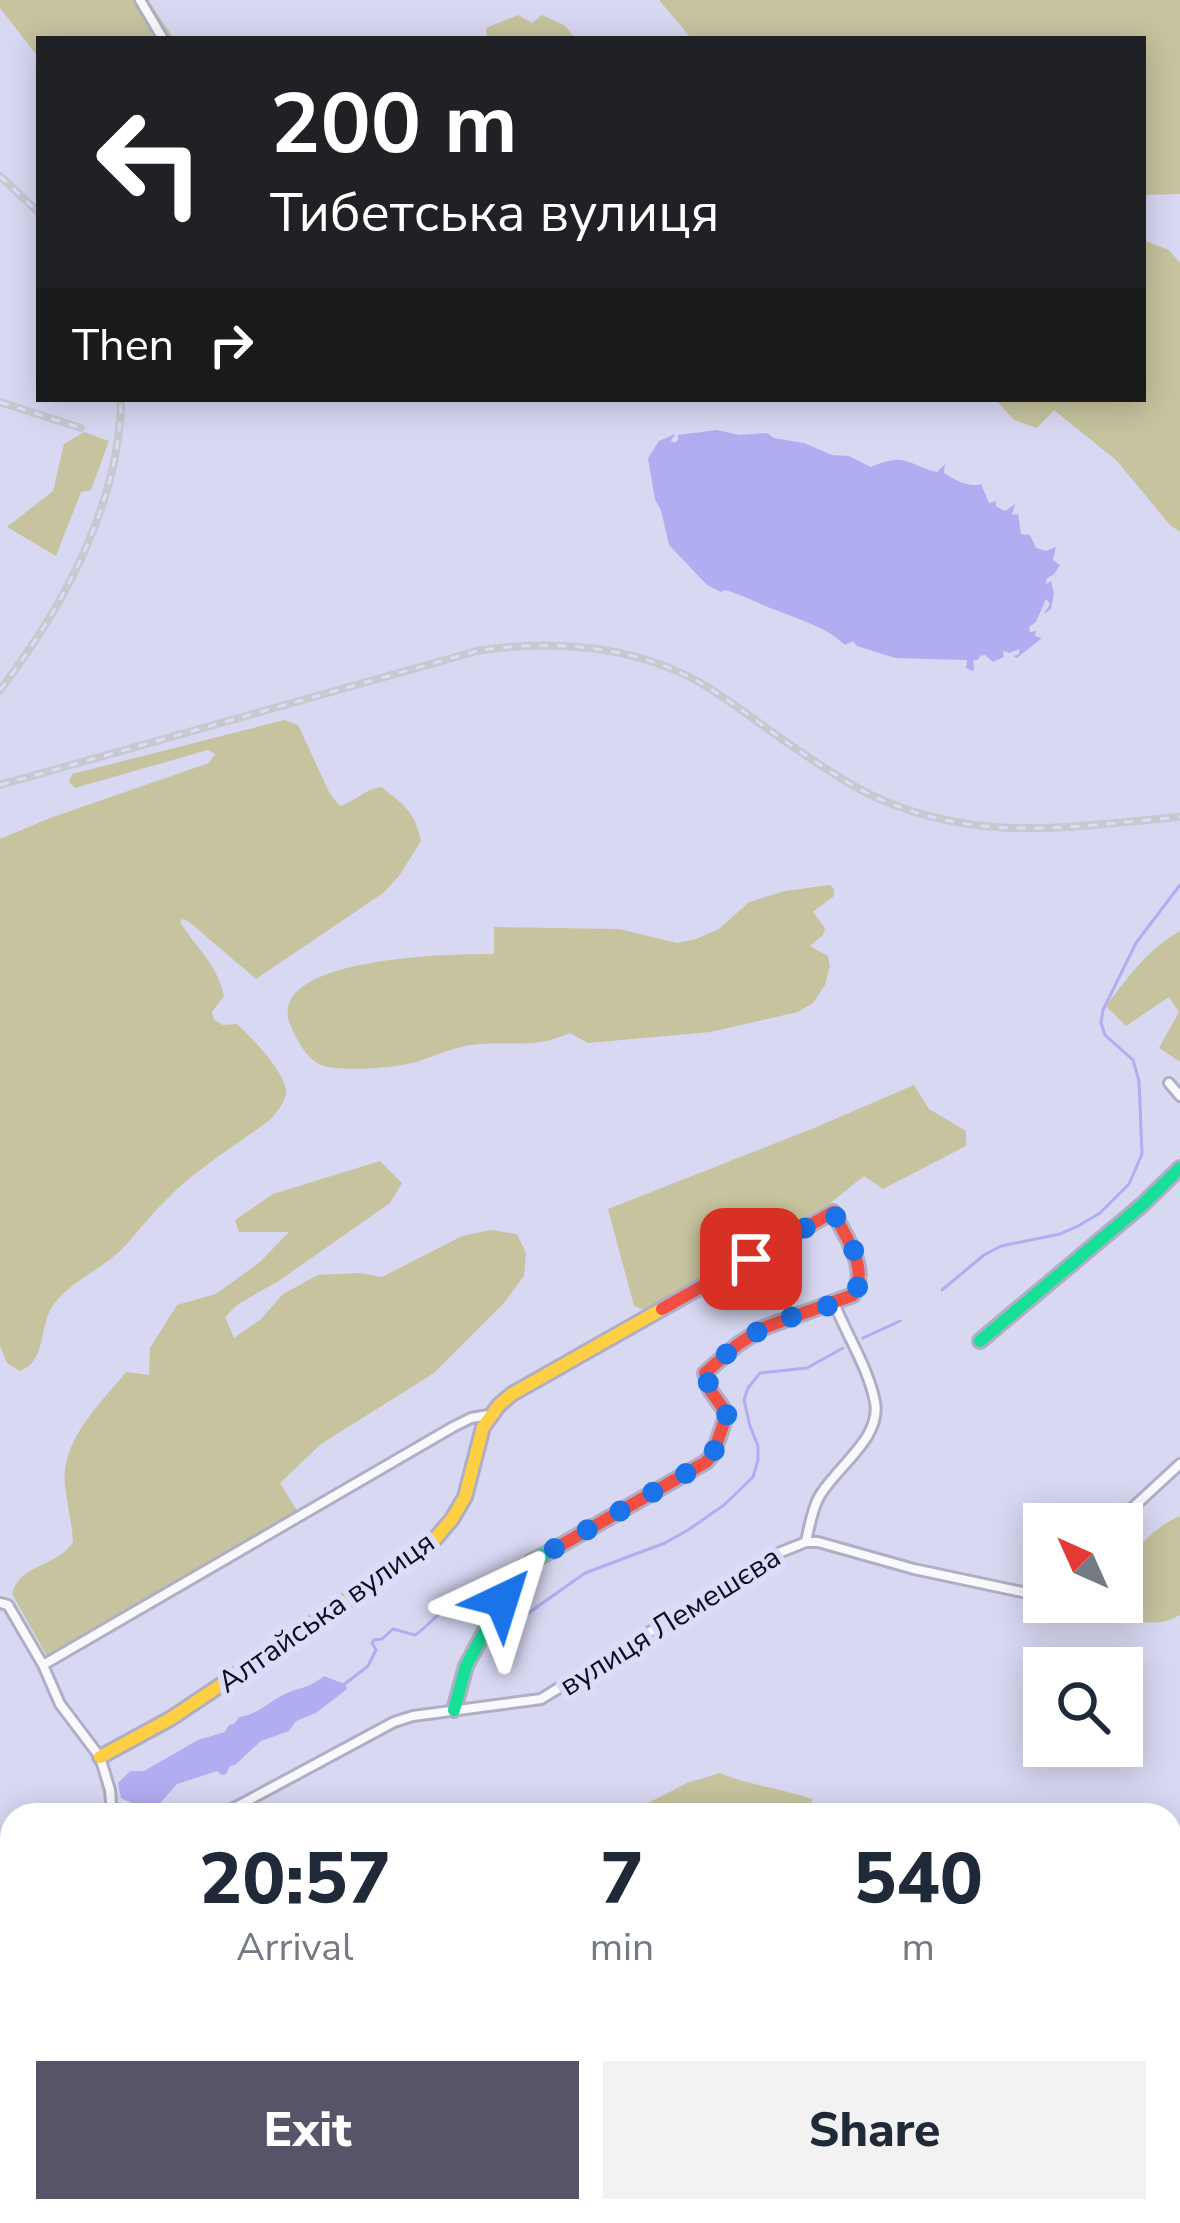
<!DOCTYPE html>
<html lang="en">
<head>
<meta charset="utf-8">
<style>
	body { margin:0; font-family:"Nunito Sans",sans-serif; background:#f2f2f3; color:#1f2937; height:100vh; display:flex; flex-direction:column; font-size:45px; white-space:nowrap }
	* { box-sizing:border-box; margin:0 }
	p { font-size:39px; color:#747a83 }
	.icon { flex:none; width:66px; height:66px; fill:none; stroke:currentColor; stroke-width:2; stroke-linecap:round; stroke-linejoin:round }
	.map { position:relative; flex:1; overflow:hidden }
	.details { position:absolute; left:0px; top:1803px; width:1182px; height:420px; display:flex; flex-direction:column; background:#fff; border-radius:36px 36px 0 0; box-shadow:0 6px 30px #0003 }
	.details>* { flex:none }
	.banner { position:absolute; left:36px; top:36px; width:1110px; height:366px; border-radius:0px; box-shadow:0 6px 30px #0003; background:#202124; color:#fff; overflow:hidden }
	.needle { width:78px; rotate:315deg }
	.fabs { position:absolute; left:1023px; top:1503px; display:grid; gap:24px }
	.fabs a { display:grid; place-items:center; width:120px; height:120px; border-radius:0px; background:#fff; box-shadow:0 6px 30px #0003; font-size:60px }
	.pin { position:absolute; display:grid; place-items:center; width:102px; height:102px; color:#fff; margin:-51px; border-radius:24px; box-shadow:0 6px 18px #0006 }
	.me { position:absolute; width:132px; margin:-66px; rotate:41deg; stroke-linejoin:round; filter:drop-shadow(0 0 9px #0008) }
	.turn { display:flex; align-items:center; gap:42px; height:252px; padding:0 36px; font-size:54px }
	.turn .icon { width:156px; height:156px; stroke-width:2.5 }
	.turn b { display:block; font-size:84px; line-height:102px }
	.then { display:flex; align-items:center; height:114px; padding:0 36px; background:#0003; gap:24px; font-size:45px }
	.eta { display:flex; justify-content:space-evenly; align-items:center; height:204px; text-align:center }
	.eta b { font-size:72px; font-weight:800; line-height:84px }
	.primary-button { display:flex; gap:24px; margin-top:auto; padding:24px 36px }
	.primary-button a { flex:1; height:138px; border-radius:0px; background:#555469; color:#fff; font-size:48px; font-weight:800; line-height:138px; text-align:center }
	.primary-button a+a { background:#f2f2f3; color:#1f2937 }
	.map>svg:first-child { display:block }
	.green { fill:#c6c39e }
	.water { fill:#b1adf1 }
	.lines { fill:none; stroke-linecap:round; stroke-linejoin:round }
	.stream { stroke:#b1adf1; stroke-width:3 }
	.street-casing { stroke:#afaec4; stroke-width:14 }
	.fast-casing { stroke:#afaec4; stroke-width:18 }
	.slow-casing { stroke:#afaec4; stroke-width:18 }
	.jam-casing { stroke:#afaec4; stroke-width:18 }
	.street { stroke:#f9f9fd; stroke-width:8 }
	.fast { stroke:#16e098; stroke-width:12 }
	.slow { stroke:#ffcf43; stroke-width:12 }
	.jam { stroke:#f24e42; stroke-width:12 }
	.rail-casing { stroke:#c8c8cf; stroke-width:8 }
	.rail { stroke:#dbdcfb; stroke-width:3; stroke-dasharray:9; stroke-linecap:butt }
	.route { stroke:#1a73e8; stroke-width:21; stroke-dasharray:0 37.8 }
	.labels { text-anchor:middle; stroke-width:12; stroke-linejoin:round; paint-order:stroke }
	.street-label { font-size:30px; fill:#0e0d1e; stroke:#dbdcfb }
</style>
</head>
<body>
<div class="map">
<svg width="1180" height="2223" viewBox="0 0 1180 2223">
	<rect width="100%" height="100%" fill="#d8d8f3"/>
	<path class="green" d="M0,0H148L174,39H39V58L0,8Z
		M659,0H1180V194L1143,195V39H692Z
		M518,15L532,23L542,15L564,25L576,39H487L486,28Z
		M1143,240L1169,250L1180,263V532L1170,525L1117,461L1054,410L1037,428L1014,420L995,399H1143Z
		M84,432L109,441L91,490L81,492L56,556L7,527L53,491L64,444Z
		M284,720L298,725L330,794L340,806C356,801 365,789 381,787C404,805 415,811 421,841L399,876L383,893L256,979L188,921L182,919L180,922C197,949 217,964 224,996L212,1012L214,1020L223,1025L237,1024C251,1037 289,1076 286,1094C284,1103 277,1112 271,1119C237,1145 197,1168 167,1199C151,1214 138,1232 123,1248C103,1268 76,1279 57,1300C37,1321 49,1360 20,1371L7,1363L0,1346V839L50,818L209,763L215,754L208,750L75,788L69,782L72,774Z
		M830,885L834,889V896L813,912L825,928L823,935L810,946L828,956L830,966L825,985L813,1003L798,1012L710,1032L588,1043L570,1033C533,1050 509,1040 471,1045C452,1048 437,1055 419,1061C399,1068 349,1071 328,1067C310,1064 299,1044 292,1029C256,956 454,954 494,954V927L619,929L677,943L696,939L719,929L749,902L785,891Z
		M1180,931V1062L1159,1048L1179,1012L1169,997L1126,1026L1106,1006C1128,977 1148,949 1180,931Z
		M914,1085L929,1109L966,1131V1146L883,1189L864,1176L829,1204L784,1229L765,1250L647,1311L634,1306L608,1209L814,1128Z
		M380,1161L402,1183L390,1203L280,1280L237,1305L225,1317L234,1338L261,1319L283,1294L318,1275L359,1273L382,1277L462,1236L491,1230L517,1234L526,1253L524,1276L503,1304L434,1373L321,1444L280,1483L299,1514L48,1658L12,1594C20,1563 58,1567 73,1542C72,1523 67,1505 65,1486C60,1441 100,1404 126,1372L149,1375L150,1348L177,1305L216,1294L260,1262L289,1232H239L235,1220L273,1194Z
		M1180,1516V1615C1168,1622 1157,1624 1143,1622C1109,1618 1121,1573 1136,1552C1146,1537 1164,1522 1180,1516Z
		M720,1773C750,1786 781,1788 812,1799L811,1815H625L687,1783Z
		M1180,1974V2223H1138L1137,2211H1170V1983Z
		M460,2211H802L803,2223H464Z"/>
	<path class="water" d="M717,430L739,435L767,433L774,438L804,443L832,455L849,456L871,467C908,452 904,464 937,472L945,464L944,473C955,480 969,488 981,484L989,503L996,501V506L1005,511L1015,504L1012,515L1018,514L1021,534L1030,535L1036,548L1046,551L1056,547L1053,560L1060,565L1054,574L1046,579V584L1051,581L1054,594L1051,609L1044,614L1050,604L1046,599L1036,622L1029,627L1030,632L1036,631L1035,636L1042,638L1017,658L1013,656L1019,654V649L1009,653L1003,651L1004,657L993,662L985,655L980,656L978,660H973L974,670L972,671L966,668L967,660L895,658L857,646L853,641L845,645C823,624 790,617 763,605C750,599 739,594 725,590L721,592L707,585L669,545L661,510L655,500L648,458L659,441L675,434L671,441L674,443L678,440V435Z
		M324,1676L345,1684L347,1689L316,1713L296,1721L289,1731L261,1741L235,1765L230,1766L226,1774L222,1775L217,1771L177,1784L155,1809L137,1815H134V1804L121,1798L118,1783L130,1771H144L198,1740L225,1732L229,1725L234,1724L239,1717C256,1716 269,1701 285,1694C302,1686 306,1690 324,1676Z"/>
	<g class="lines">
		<path class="stream" d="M942,1290L984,1255L1001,1246L1060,1234L1078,1226L1100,1213L1129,1184L1142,1154L1139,1081L1133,1060L1105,1035L1101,1023L1103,1010L1136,943L1180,885
			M863,1338L900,1321
			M342,1686L368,1666L376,1650L372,1643L374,1640L382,1639L393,1629L415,1635C429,1626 436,1613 450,1607L503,1628L513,1624L585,1573L665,1543L688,1530L724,1505L753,1477L758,1460V1446L750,1426L744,1400L748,1388L760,1373L807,1368L843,1348
			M88,1815L102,1809
			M0,1852L12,1846"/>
		<g class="street-casing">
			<path id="street" d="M140,0L163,39
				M1169,1083L1180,1096
				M1115,1524L1180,1464
				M806,1542C809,1527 812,1510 819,1497C836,1467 882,1438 875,1402C868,1367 848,1338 835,1305
				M0,1603L8,1605L43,1665L60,1704L100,1757L110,1790L112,1815
				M43,1665L453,1427L471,1418L489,1415
				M221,1815L394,1722L413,1716L541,1699L776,1554L806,1542H818L914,1569L1027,1593L1044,1590
				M0,1946L12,1938
				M437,2211L441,2223
				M111,2223L115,2211
				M193,2223L233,2211"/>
		</g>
		<g class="fast-casing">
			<path id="fast" d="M980,1341L1142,1205L1180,1168
				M454,1710L466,1666L514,1577L531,1562L551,1551"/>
		</g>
		<g class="slow-casing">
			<path id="slow" d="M100,1757L170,1719L429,1546L452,1519L465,1497L483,1427L499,1405L512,1394L662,1309"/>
		</g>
		<g class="jam-casing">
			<path id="jam" d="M551,1551L706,1462L713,1454L727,1414L710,1390L705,1373L737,1345L763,1328L853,1295C870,1269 845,1236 833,1212L662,1309"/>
		</g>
		<use href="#street" class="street"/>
		<use href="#fast" class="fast"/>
		<use href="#slow" class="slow"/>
		<use href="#jam" class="jam"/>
		<g class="rail-casing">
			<path id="rail" d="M0,176L39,213
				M0,402L81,428
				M0,690C62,609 120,504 121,399
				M0,785L477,651C551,639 632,645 699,682C730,700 760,724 789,744C825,768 859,793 900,807C996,842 1082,825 1180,817"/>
		</g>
		<use href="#rail" class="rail"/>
	</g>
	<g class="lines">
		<path class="route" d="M502,1600L514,1577L531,1562L706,1462L713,1454L727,1414L710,1390L706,1373L737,1344L772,1323L850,1299C874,1274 847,1237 833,1212L751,1259"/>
	</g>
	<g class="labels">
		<g class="street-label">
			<text transform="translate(326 1612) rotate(-35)" y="10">Алтайська вулиця</text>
			<text transform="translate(670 1621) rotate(-32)" y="10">вулиця Лемешєва</text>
		</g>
	</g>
</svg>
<div class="fabs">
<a><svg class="needle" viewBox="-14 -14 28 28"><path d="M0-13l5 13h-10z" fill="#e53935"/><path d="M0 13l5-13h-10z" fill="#747a83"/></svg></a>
<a><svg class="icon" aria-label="search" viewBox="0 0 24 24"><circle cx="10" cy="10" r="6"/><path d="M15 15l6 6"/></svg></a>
</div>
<div class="pin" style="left:751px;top:1259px;background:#d93025"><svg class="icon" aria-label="arrive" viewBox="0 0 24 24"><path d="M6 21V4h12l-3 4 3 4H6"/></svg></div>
<svg class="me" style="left:502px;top:1600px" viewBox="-20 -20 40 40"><path d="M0-17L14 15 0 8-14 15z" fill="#1a73e8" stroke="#fff" stroke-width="4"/></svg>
<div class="banner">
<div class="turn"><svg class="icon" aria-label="left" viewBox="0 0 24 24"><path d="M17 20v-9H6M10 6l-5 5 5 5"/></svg><div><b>200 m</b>Тибетська вулиця</div></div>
<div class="then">Then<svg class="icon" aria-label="right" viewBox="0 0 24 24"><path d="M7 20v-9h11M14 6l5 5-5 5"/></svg></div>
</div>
<section class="details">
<div class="eta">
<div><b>20:57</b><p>Arrival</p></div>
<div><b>7</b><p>min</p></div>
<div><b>540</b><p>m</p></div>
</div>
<div class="primary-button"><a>Exit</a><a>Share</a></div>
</section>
</div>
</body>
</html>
